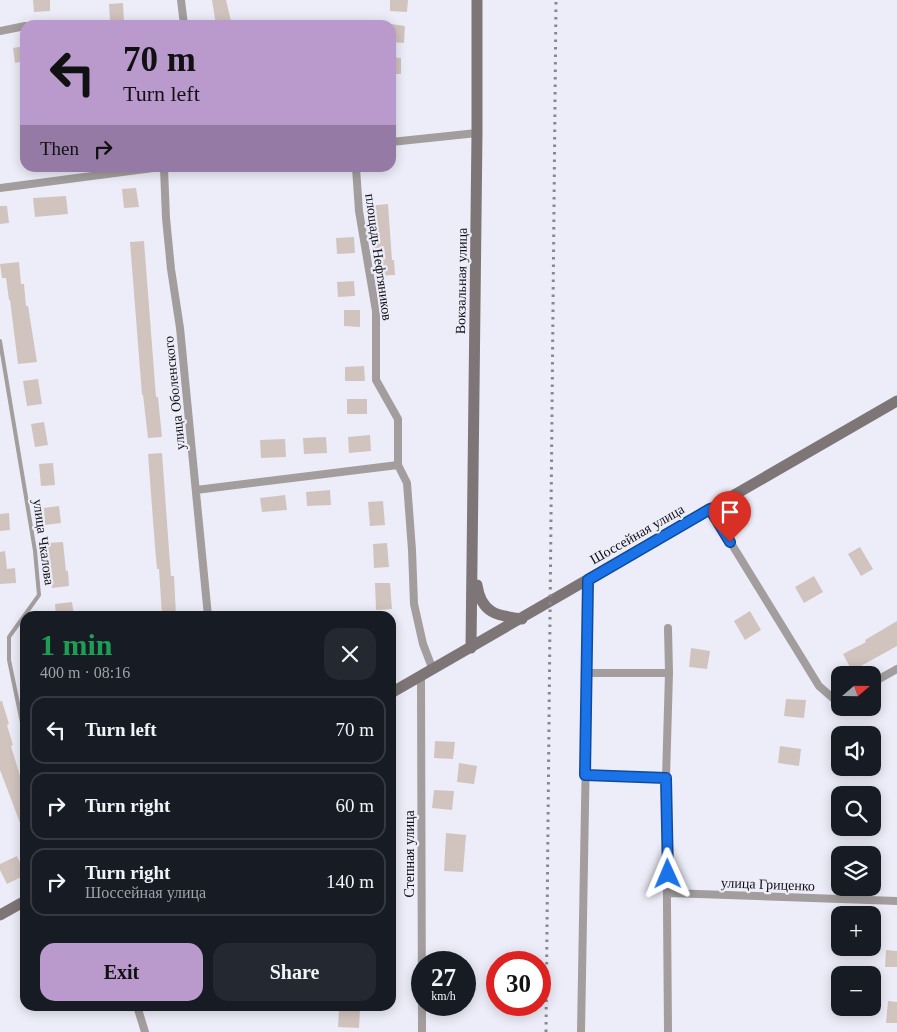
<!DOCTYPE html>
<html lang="en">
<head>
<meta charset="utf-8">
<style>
	body { margin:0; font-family:"Times New Roman",serif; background:#242831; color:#f1f3f6; height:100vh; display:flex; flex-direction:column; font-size:19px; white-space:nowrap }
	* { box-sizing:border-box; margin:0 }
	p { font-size:16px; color:#9ea1a6 }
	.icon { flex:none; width:28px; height:28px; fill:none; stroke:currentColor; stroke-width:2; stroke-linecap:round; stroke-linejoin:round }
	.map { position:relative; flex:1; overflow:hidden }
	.drawer { position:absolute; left:20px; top:611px; width:376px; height:400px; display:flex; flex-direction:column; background:#171b24; border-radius:15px; box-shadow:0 2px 12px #0003 }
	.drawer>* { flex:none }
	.hud { position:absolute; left:20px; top:20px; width:376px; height:152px; border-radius:15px; box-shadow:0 2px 12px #0003; background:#ba99cd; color:#111; overflow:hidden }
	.needle { width:32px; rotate:70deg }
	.tools { position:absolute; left:831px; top:666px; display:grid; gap:10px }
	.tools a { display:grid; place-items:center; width:50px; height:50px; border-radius:10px; background:#171b24; box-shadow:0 2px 12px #0003; font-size:25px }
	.speed { position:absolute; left:411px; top:951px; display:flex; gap:10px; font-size:25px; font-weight:700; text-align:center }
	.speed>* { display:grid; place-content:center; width:65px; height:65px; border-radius:50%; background:#171b24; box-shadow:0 2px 12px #0003; line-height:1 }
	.speed small { font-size:12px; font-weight:400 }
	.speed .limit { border:8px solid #d22; background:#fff; color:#111 }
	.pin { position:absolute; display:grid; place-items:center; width:42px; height:42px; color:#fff; margin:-51px -21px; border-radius:50% 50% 50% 0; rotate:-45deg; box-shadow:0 0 5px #0007 }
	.pin .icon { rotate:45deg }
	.me { position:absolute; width:55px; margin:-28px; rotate:359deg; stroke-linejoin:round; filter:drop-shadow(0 0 4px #0008) }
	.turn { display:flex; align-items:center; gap:18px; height:105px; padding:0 20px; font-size:22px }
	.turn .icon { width:65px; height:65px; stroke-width:2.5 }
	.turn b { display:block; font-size:35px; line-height:42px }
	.then { display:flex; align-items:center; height:48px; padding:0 20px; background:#0003; gap:10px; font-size:19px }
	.round { display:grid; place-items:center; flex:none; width:52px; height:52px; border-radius:15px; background:#242831 }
	.head { display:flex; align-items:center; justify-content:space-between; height:85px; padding:0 20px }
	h1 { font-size:30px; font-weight:600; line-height:38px; color:#1e9e55 }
	.button { display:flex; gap:10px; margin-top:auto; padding:10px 20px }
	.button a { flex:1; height:58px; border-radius:15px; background:#ba99cd; color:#111; font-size:20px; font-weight:600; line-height:58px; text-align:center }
	.button a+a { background:#242831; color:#f1f3f6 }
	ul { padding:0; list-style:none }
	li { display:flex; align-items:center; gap:15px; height:68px; margin:0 10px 8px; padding:0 10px; border:2px solid #363941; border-radius:15px }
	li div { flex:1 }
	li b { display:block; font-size:19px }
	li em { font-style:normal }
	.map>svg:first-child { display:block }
	.building { fill:#d1c4bf }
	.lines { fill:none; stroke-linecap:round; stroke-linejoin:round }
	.lane { stroke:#a39d9d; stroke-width:4 }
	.street { stroke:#a39d9d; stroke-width:8 }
	.secondary { stroke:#7e7676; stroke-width:11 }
	.rail { stroke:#878790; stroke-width:3; stroke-dasharray:2.5 5; stroke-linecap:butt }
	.route-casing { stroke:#114b97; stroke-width:12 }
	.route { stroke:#1a73e8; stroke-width:9 }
	.labels { text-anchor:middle; stroke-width:4.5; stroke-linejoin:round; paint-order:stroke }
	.street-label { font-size:14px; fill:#101014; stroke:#ededf9 }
</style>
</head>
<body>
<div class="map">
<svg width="897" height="1032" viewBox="0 0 897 1032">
	<rect width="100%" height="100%" fill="#ededf9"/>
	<path class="building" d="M33,0H50V11L34,12Z
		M212,0H226L232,25H216Z
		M390,0H408L407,12L390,11Z
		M123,3L124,21L110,22L109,4Z
		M391,24L405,26L404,43L391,42Z
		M25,46V61L15,63L13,48Z
		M391,57L401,58V74H391Z
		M136,188L139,207L124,208L122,189Z
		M66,196L68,214L35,217L33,198Z
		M388,204L392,260H394L395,275L376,276L367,206Z
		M0,206H7L9,223L0,224Z
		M354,237L355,253L337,254L336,238Z
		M144,241L156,397H158L162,437L148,438L143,395H142L130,242Z
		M19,262L21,284H24L26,306H28L37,362L18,364L10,300H9L6,278H2L0,264Z
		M354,281L355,296L338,297L337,282Z
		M344,310H360V327L344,326Z
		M364,366L365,381H345V367Z
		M38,379L42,404L27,406L23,381Z
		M347,399H367V414H347Z
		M44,422L48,445L35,447L31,424Z
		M370,435L371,451L349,453L348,437Z
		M326,437L327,453L304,454L303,438Z
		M285,439L286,457L261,458L260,440Z
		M162,453L169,550L171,576H174L176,616H162L159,569H157L155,547L148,454Z
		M53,463L55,485L41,486L39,464Z
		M330,490L331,505L307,506L306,492Z
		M285,495L287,510L262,512L260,498Z
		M383,501L385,525L370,526L368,502Z
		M59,506L61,523L45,525L44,508Z
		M9,513L10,530L0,531V514Z
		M63,542L66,571H68L69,586L52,588L47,543Z
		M387,543L389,567L374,568L373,544Z
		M860,547L873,569L861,576L848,554Z
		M5,551L7,569L15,568L16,583L0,584V552Z
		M814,576L823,592L804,603L795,587Z
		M375,583H390L392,609L376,610Z
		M72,602L74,616H56L55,604Z
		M750,611L761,630L745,640L734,621Z
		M897,621V646L852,671L843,654L866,642L865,640Z
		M691,648L710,651L707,669L689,667Z
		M786,699L806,700L804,718L784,716Z
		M0,701H2L9,724L7,725L13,745L11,746L23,786H25V836L0,770Z
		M435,741L455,742L453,759L434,758Z
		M780,746L801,749L799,766L778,763Z
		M459,763L477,766L474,784L457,782Z
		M434,790L454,791L452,810L432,808Z
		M446,833L466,835L463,872L444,871Z
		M17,856L25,875L7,884L0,870V864Z
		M886,950L897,951V967H885Z
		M888,1001L897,1002V1023H886Z
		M339,1009L360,1010L359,1028L338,1027Z"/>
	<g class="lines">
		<path class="lane" d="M0,341L35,551L39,595L9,637V660L25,737"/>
		<path class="street" d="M181,0L184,25
			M0,31L25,26
			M391,142L477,133
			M164,168L166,218L171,269L180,328L208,616
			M356,168L359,211L376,311V380L398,419V465L407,483L412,550L414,604L423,644L433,670
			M0,188L153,168
			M196,490L398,465
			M710,509L819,686L835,700L840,699
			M587,673H669
			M421,676L422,1032
			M872,683L897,669
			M585,775L666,778
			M668,893L897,901
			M137,1006L145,1032
			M581,1032L589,580
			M668,1032L666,778L669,673L668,628"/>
		<path class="secondary" d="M477,585C481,613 497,616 522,619
			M471,648L477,133V0
			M391,693L897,401
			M0,915L25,901"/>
		<path class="rail" d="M546,1032L556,0"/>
	</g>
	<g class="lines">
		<g class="route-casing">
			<path id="route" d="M668,874L666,778L585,775L588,580L710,509L730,542"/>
		</g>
		<use href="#route" class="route"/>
	</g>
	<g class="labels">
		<g class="street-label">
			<text transform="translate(379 257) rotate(82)" y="5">площадь Нефтяников</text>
			<text transform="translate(461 281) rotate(-89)" y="5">Вокзальная улица</text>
			<text transform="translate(174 393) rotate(-96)" y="5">улица Оболенского</text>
			<text transform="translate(637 534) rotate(-30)" y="5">Шоссейная улица</text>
			<text transform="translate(44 542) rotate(82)" y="5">улица Чкалова</text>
			<text transform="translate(409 854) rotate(-90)" y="5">Степная улица</text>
			<text transform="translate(768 884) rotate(2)" y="5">улица Гриценко</text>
		</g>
	</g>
</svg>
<div class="tools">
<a><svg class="needle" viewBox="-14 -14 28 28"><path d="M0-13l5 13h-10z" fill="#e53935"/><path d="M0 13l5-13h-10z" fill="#9ea1a6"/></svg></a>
<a><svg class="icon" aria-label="sound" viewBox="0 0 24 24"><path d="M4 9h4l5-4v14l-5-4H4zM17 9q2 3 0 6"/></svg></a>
<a><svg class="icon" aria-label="search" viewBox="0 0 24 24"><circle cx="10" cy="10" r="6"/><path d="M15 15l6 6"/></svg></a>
<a><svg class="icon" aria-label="layers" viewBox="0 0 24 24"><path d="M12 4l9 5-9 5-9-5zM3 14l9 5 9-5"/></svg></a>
<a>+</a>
<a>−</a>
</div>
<div class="speed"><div>27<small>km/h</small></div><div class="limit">30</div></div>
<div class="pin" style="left:730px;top:542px;background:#d93025"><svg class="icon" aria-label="arrive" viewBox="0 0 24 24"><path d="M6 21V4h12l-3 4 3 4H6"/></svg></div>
<svg class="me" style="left:668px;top:874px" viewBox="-20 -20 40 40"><path d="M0-17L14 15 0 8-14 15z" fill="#1a73e8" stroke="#fff" stroke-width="4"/></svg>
<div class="hud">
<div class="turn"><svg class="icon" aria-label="left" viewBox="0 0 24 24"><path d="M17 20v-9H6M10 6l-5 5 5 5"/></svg><div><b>70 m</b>Turn left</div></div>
<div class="then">Then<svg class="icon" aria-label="right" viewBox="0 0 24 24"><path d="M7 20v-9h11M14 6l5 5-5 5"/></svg></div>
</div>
<section class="drawer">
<div class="head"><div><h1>1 min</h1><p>400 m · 08:16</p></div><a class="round"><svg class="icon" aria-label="close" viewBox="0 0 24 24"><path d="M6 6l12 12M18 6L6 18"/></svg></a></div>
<ul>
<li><svg class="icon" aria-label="left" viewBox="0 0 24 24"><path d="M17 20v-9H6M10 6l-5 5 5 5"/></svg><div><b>Turn left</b></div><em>70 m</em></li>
<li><svg class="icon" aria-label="right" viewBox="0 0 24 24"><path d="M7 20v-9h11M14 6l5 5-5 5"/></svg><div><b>Turn right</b></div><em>60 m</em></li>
<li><svg class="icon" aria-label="right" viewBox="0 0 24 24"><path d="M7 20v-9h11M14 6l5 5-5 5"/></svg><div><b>Turn right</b><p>Шоссейная улица</p></div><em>140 m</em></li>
</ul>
<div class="button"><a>Exit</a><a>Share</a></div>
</section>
</div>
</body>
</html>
